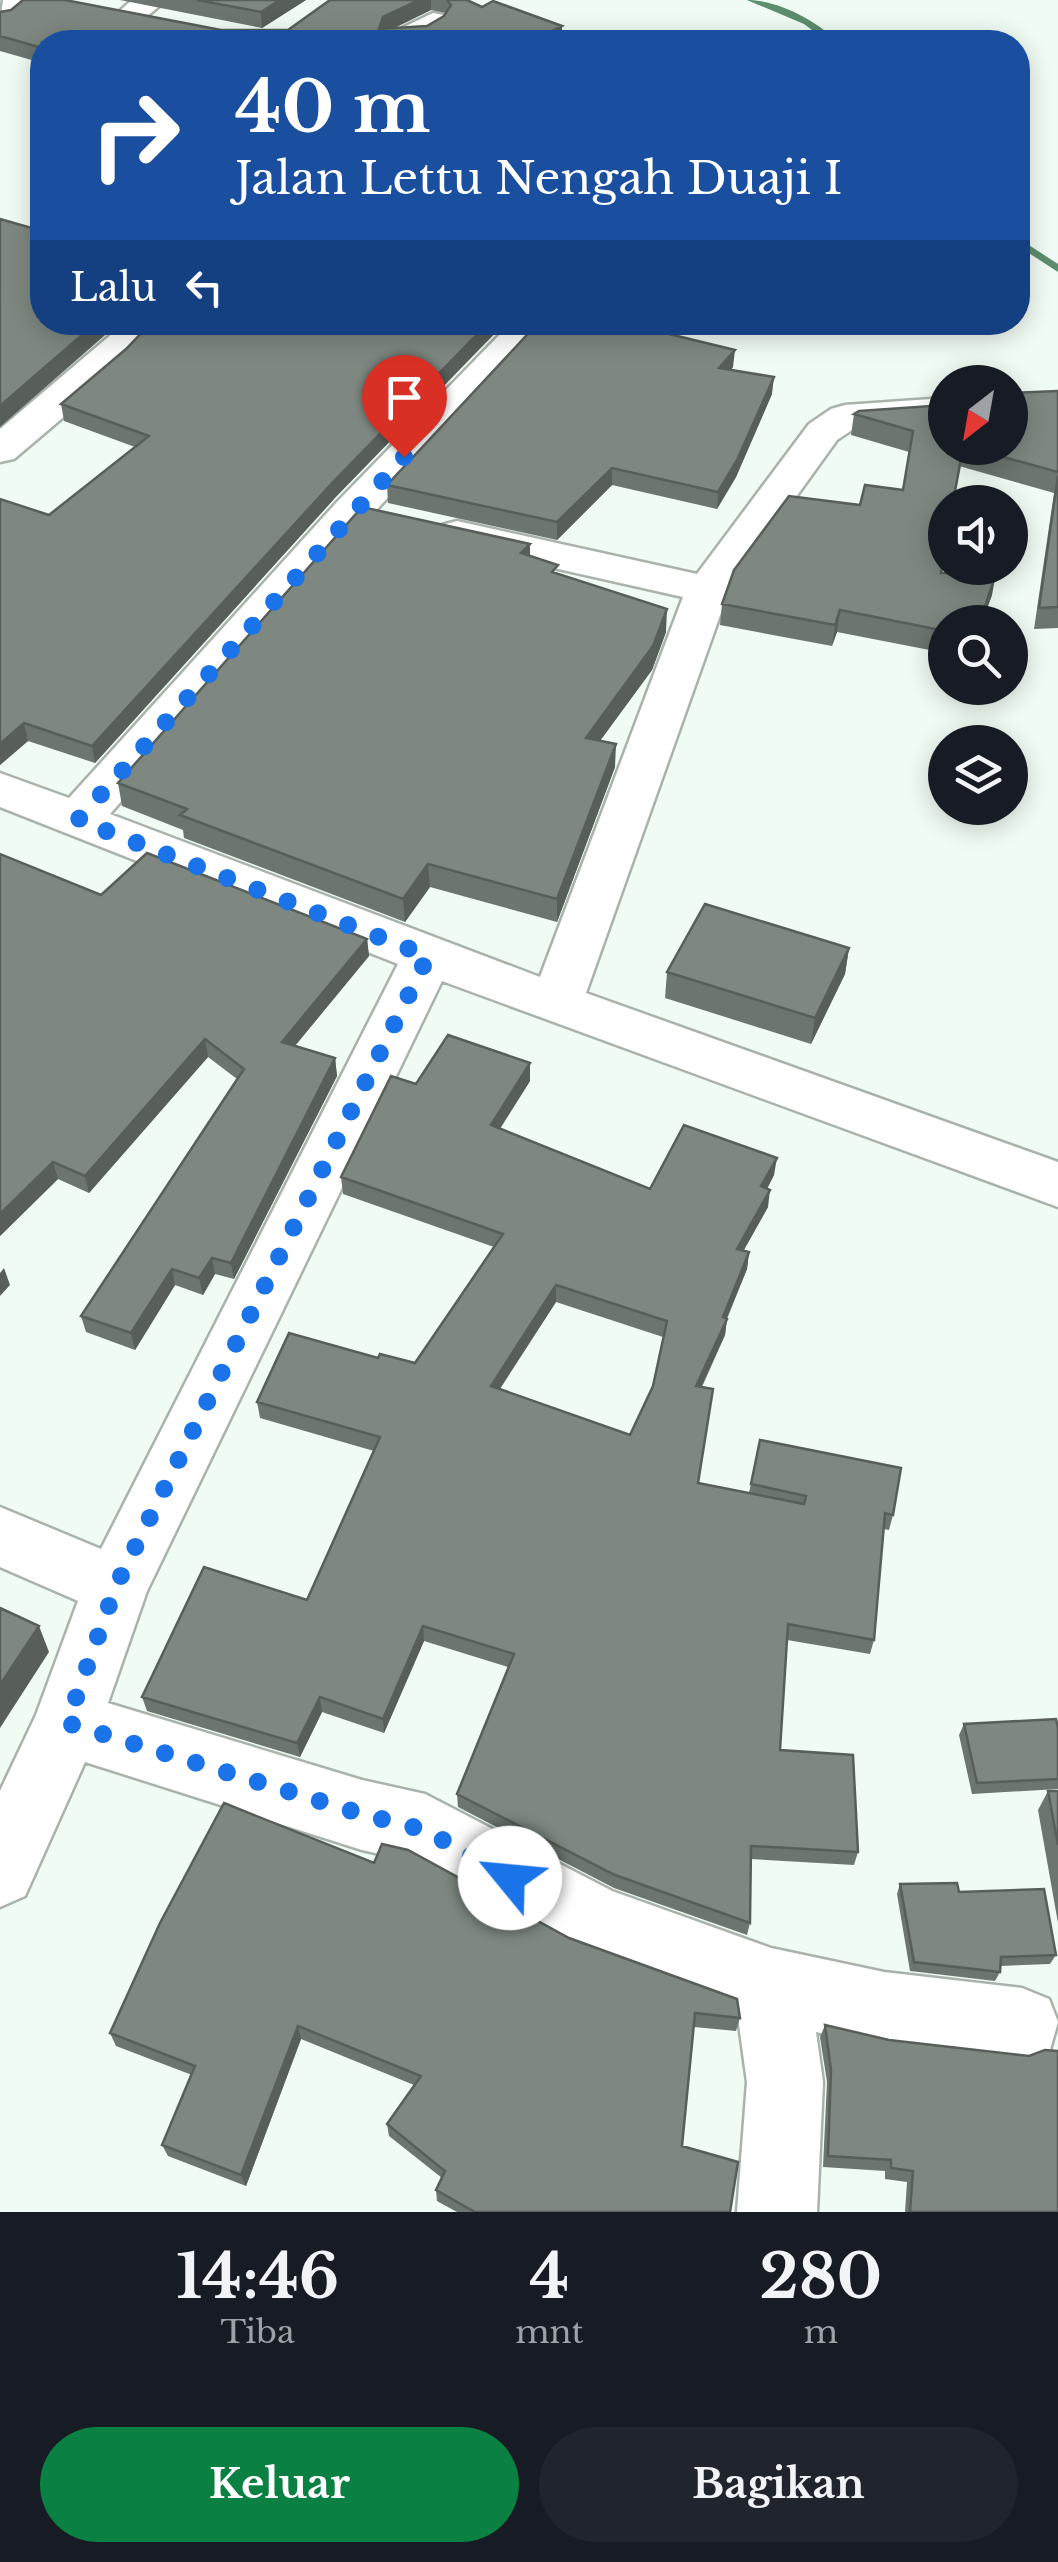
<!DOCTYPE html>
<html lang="id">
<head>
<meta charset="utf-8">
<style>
	body { margin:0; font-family:"Libre Baskerville",serif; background:#20242c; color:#f1f3f6; height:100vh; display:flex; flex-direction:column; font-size:38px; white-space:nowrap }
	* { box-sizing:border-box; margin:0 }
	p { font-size:32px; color:#9ea1a6 }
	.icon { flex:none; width:55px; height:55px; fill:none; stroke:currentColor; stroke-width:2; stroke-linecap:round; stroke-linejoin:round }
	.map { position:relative; height:2212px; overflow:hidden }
	.drawer { display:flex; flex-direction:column; background:#171b24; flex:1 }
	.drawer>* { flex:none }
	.hud { position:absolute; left:30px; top:30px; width:1000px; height:305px; border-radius:40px; box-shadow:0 5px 25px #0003; background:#1a4fa0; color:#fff; overflow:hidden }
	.needle { width:65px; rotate:211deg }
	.buttons { position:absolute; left:928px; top:365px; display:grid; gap:20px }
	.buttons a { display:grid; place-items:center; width:100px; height:100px; border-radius:50%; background:#171b24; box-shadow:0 5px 25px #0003; font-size:50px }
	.pin { position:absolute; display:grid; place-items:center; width:85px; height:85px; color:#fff; margin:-102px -42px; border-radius:50% 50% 50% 0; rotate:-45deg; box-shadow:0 0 10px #0007 }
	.pin .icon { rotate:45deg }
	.me { position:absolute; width:110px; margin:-55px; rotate:298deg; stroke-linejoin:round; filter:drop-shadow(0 0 8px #0008) }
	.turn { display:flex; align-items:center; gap:35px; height:210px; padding:0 40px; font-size:45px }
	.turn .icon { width:130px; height:130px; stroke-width:2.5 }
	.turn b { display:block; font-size:70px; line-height:85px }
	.then { display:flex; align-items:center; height:95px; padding:0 40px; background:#0003; gap:20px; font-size:38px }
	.eta { display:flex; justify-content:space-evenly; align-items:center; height:170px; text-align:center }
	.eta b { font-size:60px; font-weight:800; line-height:70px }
	.primary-button { display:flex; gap:20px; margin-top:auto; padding:20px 40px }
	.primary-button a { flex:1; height:115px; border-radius:60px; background:#0b8043; color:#fff; font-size:40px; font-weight:800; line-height:115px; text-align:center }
	.primary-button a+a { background:#20242c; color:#f1f3f6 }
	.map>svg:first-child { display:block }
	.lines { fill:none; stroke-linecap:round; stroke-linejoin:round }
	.stream { fill:#5c8d6e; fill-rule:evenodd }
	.minor-casing { stroke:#a9b3ac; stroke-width:5 }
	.minor { fill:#fff; fill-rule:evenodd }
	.wall { fill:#6c756f; fill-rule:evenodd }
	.shaded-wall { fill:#585f5a }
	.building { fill:#7e8881; stroke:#585f5a; stroke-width:2.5; fill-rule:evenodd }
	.route { stroke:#1a73e8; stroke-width:18; stroke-dasharray:0 32.4 }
</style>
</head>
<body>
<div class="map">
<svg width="1058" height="2212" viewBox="0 0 1058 2212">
	<rect width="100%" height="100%" fill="#f0fbf3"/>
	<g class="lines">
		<path class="stream" d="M747,0C779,0 816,21 839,42H828L804,24Z
			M1018,238L1058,264V272L1018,246Z"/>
		<g class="minor-casing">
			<path id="minor" d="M3,0H38L11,23L0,25Z
				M132,0H167L141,21H119L115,15Z
				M433,13L444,15L448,22C431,44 407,43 382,42L387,35Z
				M126,322H166L126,364L14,459L0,462V429Z
				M512,322H551L367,520L110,814L540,977L683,597L442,543L436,534L442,525L457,521L697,574L809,424L831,409L845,405L945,398V422L855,428L837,440L729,590L586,993L1058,1162V1207L442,981L147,1591L108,1703L362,1780L425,1794L612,1891L771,1948L884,1972L1022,1988L1049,1999L1058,2022L1049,2053L1022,2064L884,2048L816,2032L823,2082L817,2212H737L747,2082L737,2010L570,1948L457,1889L411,1861L362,1850L85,1762L25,1896L0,1907V1791L36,1715L78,1601L0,1567V1507L101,1549L398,964L0,807V773L69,798L337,502Z"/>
		</g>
		<use href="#minor" class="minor"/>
	</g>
	<path class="wall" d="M120,0H306L262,28Z
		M330,0H467L562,42H42V63L0,51V12L221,30H288ZM431,10L446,13L444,16L427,26L394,28Z
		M687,324L675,335L733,367L731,370L772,394L736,477L717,509L612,485L557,540L388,503L387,485Z
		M1058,391V628L1034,629L1054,493L959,466L941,573L992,595L982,622H945V653L837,632L832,646L720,625L722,604L860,505L903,490L909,452L851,435L854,414L945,405V448H1010Z
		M61,404L334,499L95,763L28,741L0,765L49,515L135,447L64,421Z
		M530,555L558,574L666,632L652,670L600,741L615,767L557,922L430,887L405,922L184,838L183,830L122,806L118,783Z
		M101,895L367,939L369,956L295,1046L335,1058L337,1076L234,1279L215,1274L203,1295L175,1285L135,1350L86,1332L81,1316L237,1079L208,1057L89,1193L58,1179L0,1236Z
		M849,948L845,974L811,1044L665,998L667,972Z
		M530,1081L500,1129L650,1189L774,1175L767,1189L768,1207L743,1251L749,1252L747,1269L727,1319L725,1335L702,1387L699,1483L749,1493L760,1440L893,1515L889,1530L884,1529L874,1640L870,1654L787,1640L780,1750L858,1852L854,1865L751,1859L750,1923L747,1935L614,1888L458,1807L457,1794L508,1667L424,1641L384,1733L322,1712L300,1757L147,1711L142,1697L307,1600L374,1451L260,1418L257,1402L378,1358L415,1363L494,1247L343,1194L341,1177L416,1084ZM556,1302L663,1337L653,1386L630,1435L500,1389Z
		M964,1724L1058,1728V1789L972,1794L959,1735Z
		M1048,1791H1058V1923L1038,1810Z
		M374,1863L569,1938L740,2018L736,2031L694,2027L682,2146L730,2212H457L437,2201L436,2190L442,2178L389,2136L387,2124L414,2085L301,2039L246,2186L168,2156L162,2145L192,2075L116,2046L110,2033Z
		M900,1884L959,1892L1056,1955L1050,1964L1000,1966V1972L995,1981L910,1971L897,1894Z
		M825,2025L1058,2212H905L907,2182L885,2179V2171L823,2167L827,2082L820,2037Z"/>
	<path class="shaded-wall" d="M280,0H306L262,28L261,12Z
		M419,0H431V10L384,33L379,29L383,17Z
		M562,26V42H530Z
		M97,322H120L0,427V406Z
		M489,322H506L334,499L95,763L92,746L333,482Z
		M671,322H687L660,349L661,332Z
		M735,350L733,367L718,385L719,368Z
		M774,377L772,394L736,477L717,509L718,492Z
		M612,468V485L557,540V522Z
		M530,544V567L521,553Z
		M996,573L992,595L982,622H980Z
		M667,609L666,632L652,670L585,761L586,738Z
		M840,610L837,632L832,646L835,625Z
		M24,723L28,741L0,765V744Z
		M616,744L615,767L557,922V899Z
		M428,864L430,887L405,922L403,899Z
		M367,939L369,956L284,1059L282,1042Z
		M849,948L845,974L811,1044L815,1018Z
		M205,1039L208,1057L89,1193L85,1176Z
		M335,1058L337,1076L234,1279L231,1263Z
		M530,1063V1081L491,1142V1125Z
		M777,1158L774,1175L759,1204L761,1186Z
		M53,1162L58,1179L0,1236V1214Z
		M770,1190L768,1207L735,1266L737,1249Z
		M749,1252L747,1269L722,1329L727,1319L725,1335L694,1402L696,1386Z
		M212,1258L215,1274L203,1295L199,1278Z
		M4,1268L10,1285L0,1296V1273Z
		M172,1269L175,1285L135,1350L131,1333Z
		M556,1285V1302L491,1402V1386Z
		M39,1626L49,1652L0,1728V1685Z
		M423,1626L424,1641L384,1733L383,1719Z
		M320,1697L322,1712L300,1757L297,1743Z
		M298,2026L301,2039L246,2186L241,2175Z"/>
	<path class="building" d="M23,0H65L221,30H288L330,0H419L383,17L379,29L427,26L444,16L451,5L447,0H467L482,7L493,1L562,26L530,42H138L110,36L101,42L94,40L89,42H42V48L0,36V12L11,10Z
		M197,0H280L261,12Z
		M0,219L42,231V322H97L0,406Z
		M152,322H489L333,482L92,746L24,723L0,744V499L49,515L149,436L61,404L126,349Z
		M539,322H671L661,332L735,350L719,368L774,377L737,460L718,492L612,468L557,522L387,485Z
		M1058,391V472L971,448H1010V393Z
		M945,405V448H963L953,502H945V551L941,573H996L980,622H945V631L840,610L835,625L722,604L734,570L789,496L860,505L865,485L903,490L913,431L854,414L859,411Z
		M1058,476V607L1039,608Z
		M362,507L530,544L521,553L558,565L552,572L667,609L653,646L586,738L616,744L557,899L428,864L403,899L180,815L187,809L118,783Z
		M147,853L367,939L282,1042L335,1058L231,1263L212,1258L199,1278L172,1269L131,1333L81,1316L244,1069L205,1039L85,1176L53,1162L0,1214V854L101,895Z
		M705,904L849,948L815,1018L667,972Z
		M448,1035L530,1063L491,1125L650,1189L684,1125L777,1158L761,1186L770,1190L737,1249L749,1252L723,1317L727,1319L696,1386L713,1389L698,1483L804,1504L806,1496L751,1484L760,1440L901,1468L893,1515L885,1513L874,1640L788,1624L780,1750L853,1755L858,1852L751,1846L750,1923L615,1875L457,1794L514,1654L423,1626L383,1719L320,1697L297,1743L142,1697L204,1567L307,1600L380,1437L257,1402L289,1333L378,1358L380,1354L415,1363L503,1234L341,1177L391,1076L416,1084ZM556,1285L667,1321L653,1386L630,1435L491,1386Z
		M0,1608L39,1626L0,1685Z
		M1056,1719L1058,1728V1779L977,1783L964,1724Z
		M1048,1791H1058V1845Z
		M224,1803L374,1863L382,1844L408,1850L569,1938L737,1999L740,2018L695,2013L682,2146L738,2162L730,2212H475L436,2190L445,2171L387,2124L421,2076L298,2026L241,2175L162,2145L195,2066L110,2033L160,1923Z
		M957,1883L959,1892L1044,1889L1056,1955L1001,1957L1000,1972L914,1962L900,1884Z
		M825,2025L889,2040L1029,2056L1045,2050L1058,2051V2212H910L913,2171L891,2168V2160L828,2156L831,2070Z"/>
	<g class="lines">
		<path class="route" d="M404,457L78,820L428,956L116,1586L67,1723L362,1814L425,1830L510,1878"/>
	</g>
</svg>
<div class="buttons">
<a><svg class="needle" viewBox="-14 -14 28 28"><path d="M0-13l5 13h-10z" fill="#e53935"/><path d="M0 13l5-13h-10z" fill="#9ea1a6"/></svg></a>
<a><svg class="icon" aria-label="sound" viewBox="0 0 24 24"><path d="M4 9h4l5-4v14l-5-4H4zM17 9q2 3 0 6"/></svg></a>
<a><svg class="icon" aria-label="search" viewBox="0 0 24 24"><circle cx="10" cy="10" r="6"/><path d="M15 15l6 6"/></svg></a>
<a><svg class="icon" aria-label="layers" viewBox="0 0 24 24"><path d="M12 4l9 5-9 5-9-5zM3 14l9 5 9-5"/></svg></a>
</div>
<div class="pin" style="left:404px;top:457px;background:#d93025"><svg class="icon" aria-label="arrive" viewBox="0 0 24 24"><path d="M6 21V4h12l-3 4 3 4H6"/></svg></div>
<svg class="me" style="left:510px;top:1878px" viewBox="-20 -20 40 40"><circle r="19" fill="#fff"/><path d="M0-13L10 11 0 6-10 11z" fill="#1a73e8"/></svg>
<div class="hud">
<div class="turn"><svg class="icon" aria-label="right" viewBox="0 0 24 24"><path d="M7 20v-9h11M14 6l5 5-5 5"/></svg><div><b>40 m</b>Jalan Lettu Nengah Duaji I</div></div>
<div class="then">Lalu<svg class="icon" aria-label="left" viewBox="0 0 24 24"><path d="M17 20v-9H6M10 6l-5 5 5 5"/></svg></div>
</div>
</div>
<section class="drawer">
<div class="eta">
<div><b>14:46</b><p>Tiba</p></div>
<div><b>4</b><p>mnt</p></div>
<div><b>280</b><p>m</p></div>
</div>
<div class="primary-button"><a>Keluar</a><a>Bagikan</a></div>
</section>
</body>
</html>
